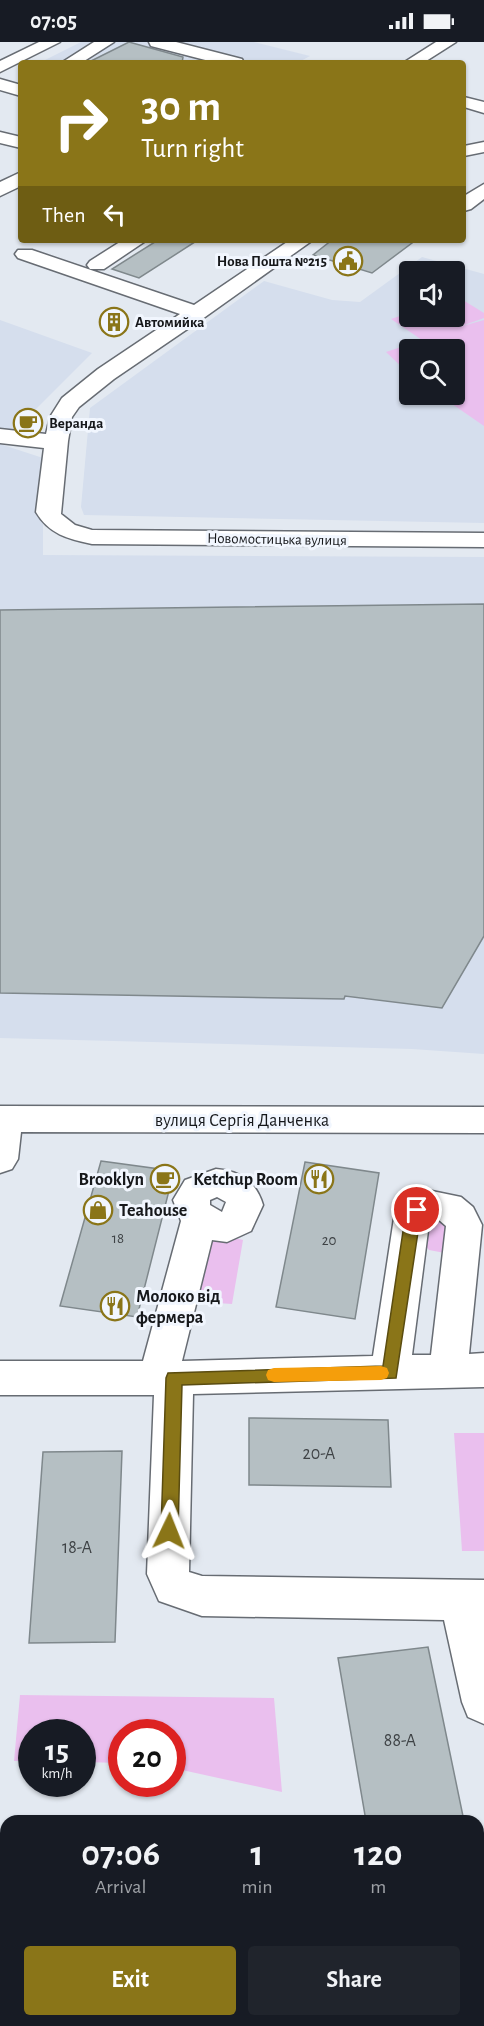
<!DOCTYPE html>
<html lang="en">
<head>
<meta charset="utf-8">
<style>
	body { margin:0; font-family:"Alegreya Sans",sans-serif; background:#20242c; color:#f1f3f6; height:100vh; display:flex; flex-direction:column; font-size:22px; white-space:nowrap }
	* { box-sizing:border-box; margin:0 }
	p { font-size:20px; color:#9ea1a6 }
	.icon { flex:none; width:33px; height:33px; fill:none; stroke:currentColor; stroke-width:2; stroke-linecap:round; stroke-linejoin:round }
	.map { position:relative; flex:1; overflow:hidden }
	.drawer { position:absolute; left:0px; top:1773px; width:484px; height:212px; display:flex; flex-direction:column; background:#171b24; border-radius:18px 18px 0 0; box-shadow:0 2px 4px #0004 }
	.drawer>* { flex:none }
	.banner { position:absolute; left:18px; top:18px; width:448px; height:183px; border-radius:6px; box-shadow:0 2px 4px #0004; background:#8a7518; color:#fff; overflow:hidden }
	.buttons { position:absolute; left:399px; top:219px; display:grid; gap:12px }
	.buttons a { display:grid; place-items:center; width:66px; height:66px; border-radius:6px; background:#171b24; box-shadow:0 2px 4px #0004; font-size:30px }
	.speed { position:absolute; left:18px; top:1677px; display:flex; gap:12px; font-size:30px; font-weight:700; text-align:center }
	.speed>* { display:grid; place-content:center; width:78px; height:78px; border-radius:50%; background:#171b24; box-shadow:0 2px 4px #0004; line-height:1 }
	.speed small { font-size:15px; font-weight:400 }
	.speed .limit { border:9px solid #d22; background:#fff; color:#111 }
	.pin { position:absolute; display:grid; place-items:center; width:51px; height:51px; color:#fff; margin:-26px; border:3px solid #fff; border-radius:50%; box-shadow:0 2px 6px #0007 }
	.me { position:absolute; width:66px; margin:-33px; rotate:2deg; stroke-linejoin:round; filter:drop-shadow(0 0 4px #0008) }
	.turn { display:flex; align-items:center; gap:21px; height:126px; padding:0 24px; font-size:27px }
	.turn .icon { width:78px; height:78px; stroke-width:2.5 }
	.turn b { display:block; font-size:42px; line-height:51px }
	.then { display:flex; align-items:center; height:57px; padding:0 24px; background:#0003; gap:12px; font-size:22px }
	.eta { display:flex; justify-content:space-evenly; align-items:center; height:102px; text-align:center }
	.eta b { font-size:36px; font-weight:700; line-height:42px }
	.cta { display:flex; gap:12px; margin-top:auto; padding:12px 24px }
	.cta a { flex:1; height:69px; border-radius:6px; background:#8a7518; color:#fff; font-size:24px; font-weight:700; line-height:69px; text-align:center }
	.cta a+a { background:#20242c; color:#f1f3f6 }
	.status { display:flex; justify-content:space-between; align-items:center; height:42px; padding:0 30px; background:#171b24; direction:ltr }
	.status svg { height:16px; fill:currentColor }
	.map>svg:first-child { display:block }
	.built { fill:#d5deed; fill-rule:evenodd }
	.green { fill:#eabfee }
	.building { fill:#b5bfc3; stroke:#7f888c; stroke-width:1.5 }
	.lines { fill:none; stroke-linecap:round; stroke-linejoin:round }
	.minor-casing { stroke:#676c73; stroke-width:3 }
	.minor { fill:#fff; fill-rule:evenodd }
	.route { fill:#8a7518; stroke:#5a4c10; stroke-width:1.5 }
	.slow { fill:#f59e0b }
	.labels { text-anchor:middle; stroke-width:6; stroke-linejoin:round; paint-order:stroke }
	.far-poi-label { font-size:15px; font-weight:bold; fill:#16181b; stroke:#f1f6fe; text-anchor:start }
	.far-street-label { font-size:15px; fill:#16181b; stroke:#f1f6fe }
	.number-label { font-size:15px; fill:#3e4245 }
	.street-label { font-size:18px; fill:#16181b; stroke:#f1f6fe }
	.poi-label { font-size:18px; font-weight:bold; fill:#16181b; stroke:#f1f6fe; text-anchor:end }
	.near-number-label { font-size:18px; fill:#3e4245 }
</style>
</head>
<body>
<div class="status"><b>07:05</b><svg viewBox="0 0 49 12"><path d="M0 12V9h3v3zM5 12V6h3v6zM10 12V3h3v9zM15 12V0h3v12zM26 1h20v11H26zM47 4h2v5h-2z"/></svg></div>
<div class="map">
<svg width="484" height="1984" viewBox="0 0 484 1984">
	<rect width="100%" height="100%" fill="#e3e9f1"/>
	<path class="built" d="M81,0H254L310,14L297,21H39Z
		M422,215L484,232V481L84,473L81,465L90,366L264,239L332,258L360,260ZM410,230H454V274H410ZM410,308H454V352H410Z
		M0,278L92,311L8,395L0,393Z
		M0,402L43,416V513L484,515V1012L412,1007L0,996Z"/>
	<path class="green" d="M458,255L484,271V276L459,285L484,278V384L439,353L454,352V308H410L409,332L386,310L422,298L391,277L409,271L410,274H454L455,256Z
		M431,1174L453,1178L450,1212L429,1208L423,1201L426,1180Z
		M227,1194L243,1198L232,1262L189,1259C196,1232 194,1196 227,1194Z
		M454,1391H484V1509H462Z
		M20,1653L274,1656L282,1750L173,1726L172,1690H122L121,1721L83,1720L82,1690H32L31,1719H14Z"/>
	<path class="building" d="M129,0L183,15L182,21H87Z
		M158,198H198L139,236L112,227Z
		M332,198H416L372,231L313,213Z
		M484,562V894L442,966L345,954L344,957L0,951V568Z
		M101,1119L174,1129L137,1275L60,1264Z
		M305,1120L379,1131L355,1277L276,1265Z
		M249,1376L388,1378L391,1445L249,1443Z
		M122,1409L115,1600L29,1601L43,1410Z
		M428,1605L464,1779H366L338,1616Z"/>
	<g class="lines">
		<g class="minor-casing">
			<path id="minor" d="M39,0H60L0,30V19Z
				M94,0H114L81,21H61Z
				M149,0H176L242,17L244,21H217L151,4Z
				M436,0H456L423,21H403Z
				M0,37L21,43V54L0,48Z
				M464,55L484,60V71L464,65Z
				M0,90L21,95V106L0,101Z
				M484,100V110L464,114V104Z
				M21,130V144L0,154V140Z
				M484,142V157L471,167L464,169V154Z
				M123,198H147L104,227H90L87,223L90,219Z
				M290,198H313L205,275L114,337L79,365L72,375L68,399L61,472L75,483L92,488L484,491V505L92,502C68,497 49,492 36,470L44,406L0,401V387L46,392L50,375L62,356L98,327L180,272L18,216L15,212L18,208H32L194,263Z
				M0,1064L484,1065V1091L21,1090L18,1117L12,1127L0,1131Z
				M216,1127C240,1129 256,1139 263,1163L251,1189L227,1200L212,1198L182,1319L373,1314L394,1176L405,1159L432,1149L461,1155L473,1165L482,1183L469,1312L484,1311V1345L193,1352L189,1530L202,1534L484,1538V1682L468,1675L462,1660L444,1578L202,1574L159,1559L147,1532L154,1353H0V1319H143L181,1179L173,1158L185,1138ZM217,1155L226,1160L222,1170L210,1163V1158ZM434,1178H439L446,1184L431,1313H412L429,1181Z"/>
		</g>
		<use href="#minor" class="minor"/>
	</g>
	<path class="route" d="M417,1162L424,1168L420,1177L396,1336L182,1343L178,1489L175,1495L169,1497L163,1495L161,1489L166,1336L168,1331L383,1324L405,1176L412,1164Z"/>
	<path class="slow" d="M381,1324L387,1326L389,1331L387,1336L381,1338L274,1340L268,1338L266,1333L268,1328L274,1326Z"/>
	<defs>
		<g id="civic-ring" transform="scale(1.5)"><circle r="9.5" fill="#f1f6fe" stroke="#8a7518" stroke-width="1.5"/><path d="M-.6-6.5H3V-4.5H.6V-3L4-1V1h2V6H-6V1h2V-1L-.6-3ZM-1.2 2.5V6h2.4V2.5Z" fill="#8a7518"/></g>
		<g id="building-ring" transform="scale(1.5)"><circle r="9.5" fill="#f1f6fe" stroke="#8a7518" stroke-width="1.5"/><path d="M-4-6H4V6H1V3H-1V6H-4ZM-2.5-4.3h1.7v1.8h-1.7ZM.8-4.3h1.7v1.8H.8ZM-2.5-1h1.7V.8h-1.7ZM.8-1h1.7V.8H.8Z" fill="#8a7518"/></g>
		<g id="cafe-ring" transform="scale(1.5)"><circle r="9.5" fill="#f1f6fe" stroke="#8a7518" stroke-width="1.5"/><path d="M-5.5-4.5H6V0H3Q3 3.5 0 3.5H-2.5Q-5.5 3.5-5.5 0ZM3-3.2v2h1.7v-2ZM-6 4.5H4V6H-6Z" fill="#8a7518"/></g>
		<g id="restaurant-ring" transform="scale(1.5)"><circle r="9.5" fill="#f1f6fe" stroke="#8a7518" stroke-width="1.5"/><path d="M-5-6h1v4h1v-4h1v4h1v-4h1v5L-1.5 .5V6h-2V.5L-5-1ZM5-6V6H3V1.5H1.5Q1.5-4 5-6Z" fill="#8a7518"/></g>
		<g id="shop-ring" transform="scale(1.5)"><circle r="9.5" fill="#f1f6fe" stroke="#8a7518" stroke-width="1.5"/><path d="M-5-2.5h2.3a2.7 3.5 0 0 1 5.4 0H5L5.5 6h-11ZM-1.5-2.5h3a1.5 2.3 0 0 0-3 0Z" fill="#8a7518"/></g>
	</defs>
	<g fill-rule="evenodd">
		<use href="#civic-ring" x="348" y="219"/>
		<use href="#building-ring" x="114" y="280"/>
		<use href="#cafe-ring" x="28" y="381"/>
		<use href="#cafe-ring" x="165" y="1137"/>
		<use href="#restaurant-ring" x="319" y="1137"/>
		<use href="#shop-ring" x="98" y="1168"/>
		<use href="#restaurant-ring" x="115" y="1264"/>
	</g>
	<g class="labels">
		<g class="far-poi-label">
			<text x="327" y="224" text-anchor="end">Нова Пошта №215</text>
			<text x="135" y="285">Автомийка</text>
			<text x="49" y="386">Веранда</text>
		</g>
		<g class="far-street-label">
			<text transform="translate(277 497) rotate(1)" y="5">Новомостицька вулиця</text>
		</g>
		<g class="number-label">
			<text x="118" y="1201">18</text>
			<text x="329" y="1203">20</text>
		</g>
		<g class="street-label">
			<text x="242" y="1084">вулиця Сергія Данченка</text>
		</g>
		<g class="poi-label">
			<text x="144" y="1143">Brooklyn</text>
			<text x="298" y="1143">Ketchup Room</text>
			<text x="119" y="1174" text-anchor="start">Teahouse</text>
			<text x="136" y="1260" text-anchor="start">Молоко від<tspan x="136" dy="21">фермера</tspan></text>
		</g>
		<g class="near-number-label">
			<text x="319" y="1417">20-А</text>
			<text x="77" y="1511">18-А</text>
			<text x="400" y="1704">88-А</text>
		</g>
	</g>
</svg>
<div class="buttons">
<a><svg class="icon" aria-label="sound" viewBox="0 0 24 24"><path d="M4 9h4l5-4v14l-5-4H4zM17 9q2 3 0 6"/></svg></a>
<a><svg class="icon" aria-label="search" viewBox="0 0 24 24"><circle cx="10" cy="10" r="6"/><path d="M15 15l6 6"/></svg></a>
</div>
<div class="speed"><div>15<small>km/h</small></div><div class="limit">20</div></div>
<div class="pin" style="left:417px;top:1168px;background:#d93025"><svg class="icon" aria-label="arrive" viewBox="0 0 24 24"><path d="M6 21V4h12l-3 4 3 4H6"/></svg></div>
<svg class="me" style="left:169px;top:1489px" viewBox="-20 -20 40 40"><path d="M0-17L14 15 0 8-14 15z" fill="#8a7518" stroke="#fff" stroke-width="4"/></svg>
<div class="banner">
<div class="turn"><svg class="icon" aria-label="right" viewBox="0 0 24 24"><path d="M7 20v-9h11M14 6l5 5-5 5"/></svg><div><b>30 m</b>Turn right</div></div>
<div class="then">Then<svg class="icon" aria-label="left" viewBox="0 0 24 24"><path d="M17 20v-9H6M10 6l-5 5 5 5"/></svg></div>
</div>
<section class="drawer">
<div class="eta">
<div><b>07:06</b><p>Arrival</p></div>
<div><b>1</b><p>min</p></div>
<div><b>120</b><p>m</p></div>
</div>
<div class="cta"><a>Exit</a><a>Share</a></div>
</section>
</div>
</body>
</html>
